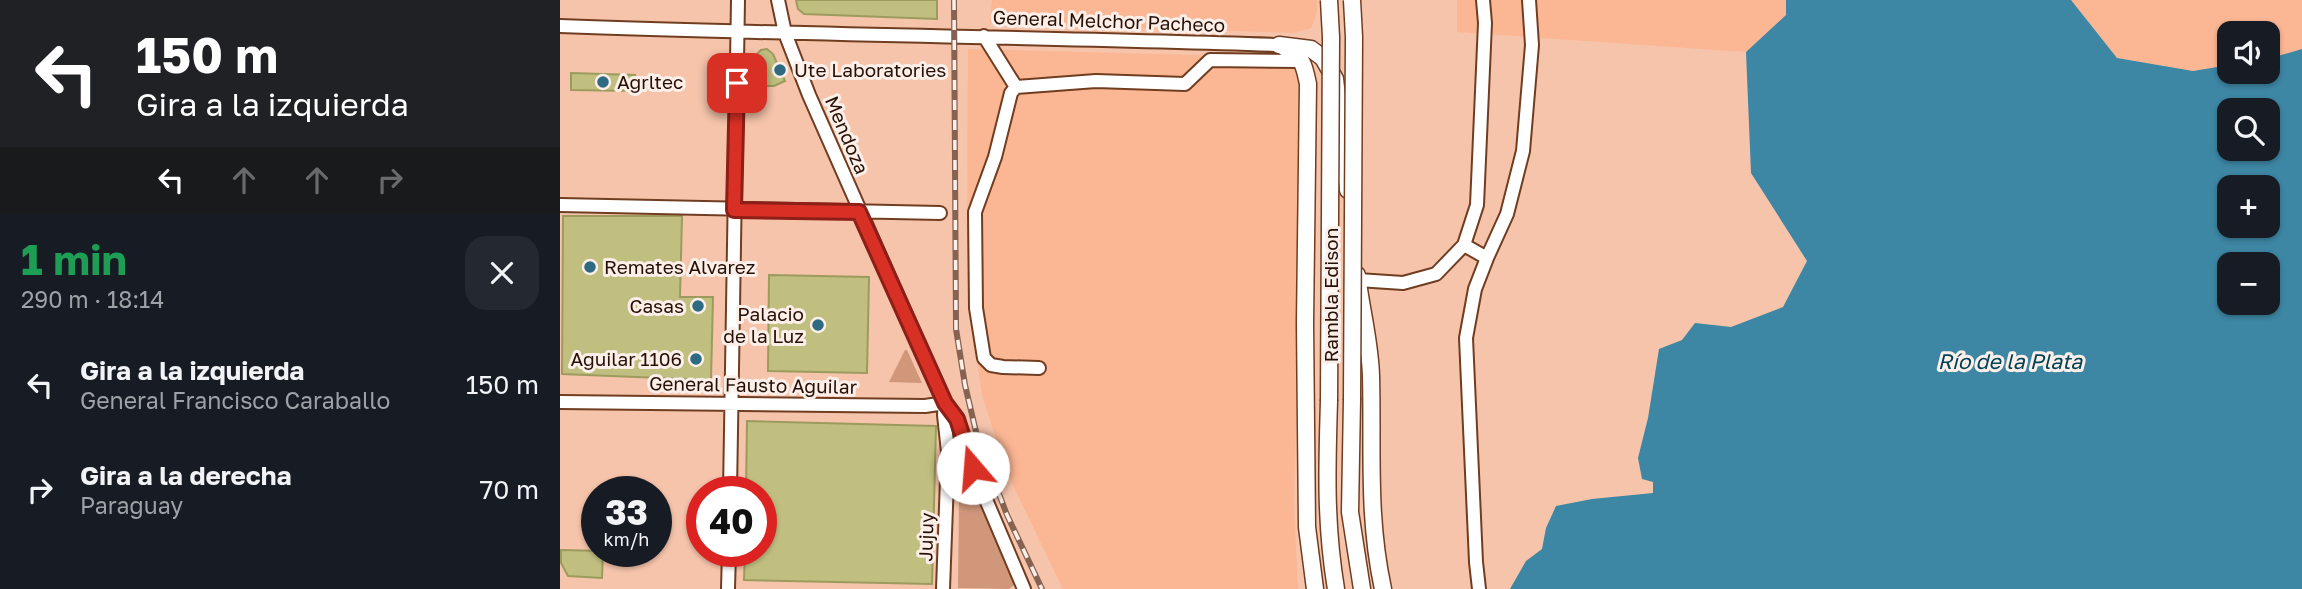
<!DOCTYPE html>
<html lang="es">
<head>
<meta charset="utf-8">
<style>
	body { margin:0; font-family:"Golos Text",sans-serif; background:#242831; color:#f1f3f6; height:100vh; display:flex; flex-direction:column; font-size:26px; white-space:nowrap }
	* { box-sizing:border-box; margin:0 }
	p { font-size:23px; color:#9ea1a6 }
	.icon { flex:none; width:38px; height:38px; fill:none; stroke:currentColor; stroke-width:2; stroke-linecap:round; stroke-linejoin:round }
	.map { position:relative; flex:1; overflow:hidden }
	.drawer { display:flex; flex-direction:column; background:#171b24; width:560px }
	.drawer>* { flex:none }
	.guide { background:#202124; color:#fff; overflow:hidden }
	.tools { position:absolute; left:1657px; top:21px; display:grid; gap:14px }
	.tools a { display:grid; place-items:center; width:63px; height:63px; border-radius:14px; background:#171b24; box-shadow:0 2px 5px #0004; font-size:35px }
	.speed { position:absolute; left:21px; top:476px; display:flex; gap:14px; font-size:35px; font-weight:700; text-align:center }
	.speed>* { display:grid; place-content:center; width:91px; height:91px; border-radius:50%; background:#171b24; box-shadow:0 2px 5px #0004; line-height:1 }
	.speed small { font-size:18px; font-weight:400 }
	.speed .limit { border:10px solid #d22; background:#fff; color:#111 }
	.pin { position:absolute; display:grid; place-items:center; width:60px; height:60px; color:#fff; margin:-30px; border-radius:14px; box-shadow:0 4px 10px #0006 }
	.me { position:absolute; width:77px; margin:-38px; rotate:342deg; stroke-linejoin:round; filter:drop-shadow(0 0 5px #0008) }
	.turn { display:flex; align-items:center; gap:24px; height:147px; padding:0 21px; font-size:32px }
	.turn .icon { width:91px; height:91px; stroke-width:2.5 }
	.turn b { display:block; font-size:49px; line-height:60px }
	.lanes { display:flex; align-items:center; height:66px; padding:0 21px; background:#0003; justify-content:center; gap:35px; direction:ltr }
	.lanes .off { opacity:.35 }
	.round { display:grid; place-items:center; flex:none; width:74px; height:74px; border-radius:21px; background:#242831 }
	.head { display:flex; align-items:center; justify-content:space-between; height:119px; padding:0 21px }
	h1 { font-size:42px; font-weight:700; line-height:52px; color:#1e9e55 }
	ul { padding:0; list-style:none }
	li { display:flex; align-items:center; gap:21px; height:105px; padding:0 21px }
	li div { flex:1 }
	li b { display:block; font-size:26px }
	li em { font-style:normal }
	main { display:flex; flex:1; min-height:0 }
	.map>svg:first-child { display:block }
	.built { fill:#fbb693 }
	.green { fill:#d0977b }
	.water { fill:#3d86a4; fill-rule:evenodd }
	.building { fill:#c0bf80; stroke:#9c9b5d; stroke-width:2 }
	.lines { fill:none; stroke-linecap:round; stroke-linejoin:round }
	.minor-casing { stroke:#713d21; stroke-width:16 }
	.major-casing { stroke:#713d21; stroke-width:19 }
	.minor { stroke:#fff; stroke-width:12 }
	.major { stroke:#fff; stroke-width:16 }
	.rail-casing { stroke:#856251; stroke-width:6 }
	.rail { stroke:#fceee8; stroke-width:3.5; stroke-dasharray:10; stroke-linecap:butt }
	.major-bridge-casing { stroke:#713d21; stroke-width:19; stroke-linecap:butt }
	.major-bridge { stroke:#fff; stroke-width:16 }
	.route-casing { stroke:#8d1f18; stroke-width:18 }
	.route { stroke:#d93025; stroke-width:12 }
	.poi-dot { fill:#2e6a82; stroke:#fceee8; stroke-width:2.5 }
	.labels { text-anchor:middle; stroke-width:6; stroke-linejoin:round; paint-order:stroke }
	.street-label { font-size:19px; fill:#261005; stroke:#fceee8 }
	.poi-label { font-size:19px; fill:#261005; stroke:#fceee8; text-anchor:start }
	.water-label { font-size:21px; font-style:italic; fill:#004258; stroke:#fceee8 }
</style>
</head>
<body>
<main>
<section class="drawer">
<div class="guide">
<div class="turn"><svg class="icon" aria-label="left" viewBox="0 0 24 24"><path d="M17 20v-9H6M10 6l-5 5 5 5"/></svg><div><b>150 m</b>Gira a la izquierda</div></div>
<div class="lanes"><svg class="icon" aria-label="left" viewBox="0 0 24 24"><path d="M17 20v-9H6M10 6l-5 5 5 5"/></svg><svg class="icon off" aria-label="ahead" viewBox="0 0 24 24"><path d="M12 20V5M6 11l6-6 6 6"/></svg><svg class="icon off" aria-label="ahead" viewBox="0 0 24 24"><path d="M12 20V5M6 11l6-6 6 6"/></svg><svg class="icon off" aria-label="right" viewBox="0 0 24 24"><path d="M7 20v-9h11M14 6l5 5-5 5"/></svg></div>
</div>
<div class="head"><div><h1>1 min</h1><p>290 m · 18:14</p></div><a class="round"><svg class="icon" aria-label="close" viewBox="0 0 24 24"><path d="M6 6l12 12M18 6L6 18"/></svg></a></div>
<ul>
<li><svg class="icon" aria-label="left" viewBox="0 0 24 24"><path d="M17 20v-9H6M10 6l-5 5 5 5"/></svg><div><b>Gira a la izquierda</b><p>General Francisco Caraballo</p></div><em>150 m</em></li>
<li><svg class="icon" aria-label="right" viewBox="0 0 24 24"><path d="M7 20v-9h11M14 6l5 5-5 5"/></svg><div><b>Gira a la derecha</b><p>Paraguay</p></div><em>70 m</em></li>
</ul>
</section>
<div class="map">
<svg width="1742" height="589" viewBox="0 0 1742 589">
	<rect width="100%" height="100%" fill="#f6c4ab"/>
	<path class="built" d="M432,0H757V9L755,19L751,28L733,33L430,23Z
		M897,0H1226V15L1186,52L897,32Z
		M1511,0H1742V49L1708,59V33H1670L1669,65L1633,71L1557,58Z
		M408,49L745,58L734,504L738,589H503L447,473L422,395L412,323L407,240Z"/>
	<path class="green" d="M345,350H347L362,383L329,382Z
		M394,451L399,454L412,487L453,573L454,585L449,589L398,588L399,502L394,487Z"/>
	<path class="water" d="M1226,0H1511L1557,58L1633,71L1669,65L1670,72H1708V59L1742,49V589H950L966,561L982,549L986,528L996,506L1032,499L1093,493V482L1082,479L1078,458L1088,418L1099,349L1122,340L1135,323L1171,327L1223,307L1247,261L1191,173L1186,52L1226,15ZM1670,110H1708V149H1670ZM1670,187H1708V226H1670ZM1670,264H1708V303H1670Z"/>
	<path class="building" d="M236,0H377V19L244,14L238,9Z
		M207,49L213,54L225,81L214,86H196L197,54L201,50Z
		M11,73L75,75L74,91L11,90Z
		M3,216H122L120,297H153L151,380L2,374Z
		M209,275L309,277L307,373L208,371Z
		M187,421L376,426L372,584L184,580L185,551H201V492H186Z
		M1,550L43,551L42,578L8,576L1,563Z"/>
	<g class="lines">
		<g class="minor-casing">
			<path id="minor" d="M218,0L225,33L249,95L385,403L397,419L413,469L464,589
				M0,26C240,35 479,37 719,45
				M424,36L456,87
				M0,205L380,213
				M904,245L927,258
				M798,280L843,283L876,274L904,245L917,205L925,23L923,0
				M479,368L443,367L431,365L424,358L416,308L415,212L435,157L451,93L456,87L536,81L625,84L650,60L741,61
				M0,402L365,406L385,403
				M170,492L178,0
				M168,589L169,551
				M383,589L388,452L384,415L385,403
				M919,589L916,562L906,338L915,289L927,258L947,214L963,151L972,45L969,0"/>
		</g>
		<g class="major-casing">
			<path id="major" d="M719,45L751,49L763,58L775,79L788,190
				M724,47C743,58 744,64 748,84L745,323L747,527L755,589
				M797,275C801,309 810,341 811,376C813,450 807,515 823,589
				M792,400L790,512L802,589
				M769,401C767,467 765,523 776,589"/>
		</g>
		<use href="#minor" class="minor"/>
		<use href="#major" class="major"/>
		<g class="rail-casing">
			<path id="rail" d="M394,0L396,329L405,385L417,436L447,515L482,589"/>
		</g>
		<use href="#rail" class="rail"/>
		<g class="major-bridge-casing">
			<path id="major-bridge" d="M792,400L794,37L792,0
				M769,401L771,37L769,0"/>
		</g>
		<use href="#major-bridge" class="major-bridge"/>
	</g>
	<g class="lines">
		<g class="route-casing">
			<path id="route" d="M177,83L174,210L299,212L385,403L397,419L413,468"/>
		</g>
		<use href="#route" class="route"/>
	</g>
	<g class="poi-dot">
		<circle cx="220" cy="70" r="7"/>
		<circle cx="43" cy="82" r="7"/>
		<circle cx="30" cy="267" r="7"/>
		<circle cx="138" cy="306" r="7"/>
		<circle cx="258" cy="325" r="7"/>
		<circle cx="136" cy="359" r="7"/>
	</g>
	<g class="labels">
		<g class="street-label">
			<text transform="translate(549 21) rotate(2)" y="7">General Melchor Pacheco</text>
			<text transform="translate(287 135) rotate(67)" y="7">Mendoza</text>
			<text transform="translate(771 295) rotate(-90)" y="7">Rambla Edison</text>
			<text transform="translate(193 385) rotate(1)" y="7">General Fausto Aguilar</text>
			<text transform="translate(366 537) rotate(-88)" y="7">Jujuy</text>
		</g>
		<g class="poi-label">
			<text x="234" y="77">Ute Laboratories</text>
			<text x="57" y="89">Agrltec</text>
			<text x="44" y="274">Remates Alvarez</text>
			<text x="124" y="313" text-anchor="end">Casas</text>
			<text x="244" y="321" text-anchor="end">Palacio<tspan x="244" dy="22">de la Luz</tspan></text>
			<text x="122" y="366" text-anchor="end">Aguilar 1106</text>
		</g>
		<g class="water-label">
			<text x="1450" y="369">Río de la Plata</text>
		</g>
	</g>
</svg>
<div class="tools">
<a><svg class="icon" aria-label="sound" viewBox="0 0 24 24"><path d="M4 9h4l5-4v14l-5-4H4zM17 9q2 3 0 6"/></svg></a>
<a><svg class="icon" aria-label="search" viewBox="0 0 24 24"><circle cx="10" cy="10" r="6"/><path d="M15 15l6 6"/></svg></a>
<a>+</a>
<a>−</a>
</div>
<div class="speed"><div>33<small>km/h</small></div><div class="limit">40</div></div>
<div class="pin" style="left:177px;top:83px;background:#d93025"><svg class="icon" aria-label="arrive" viewBox="0 0 24 24"><path d="M6 21V4h12l-3 4 3 4H6"/></svg></div>
<svg class="me" style="left:413px;top:468px" viewBox="-20 -20 40 40"><circle r="19" fill="#fff"/><path d="M0-13L10 11 0 6-10 11z" fill="#d93025"/></svg>
</div>
</main>
</body>
</html>
